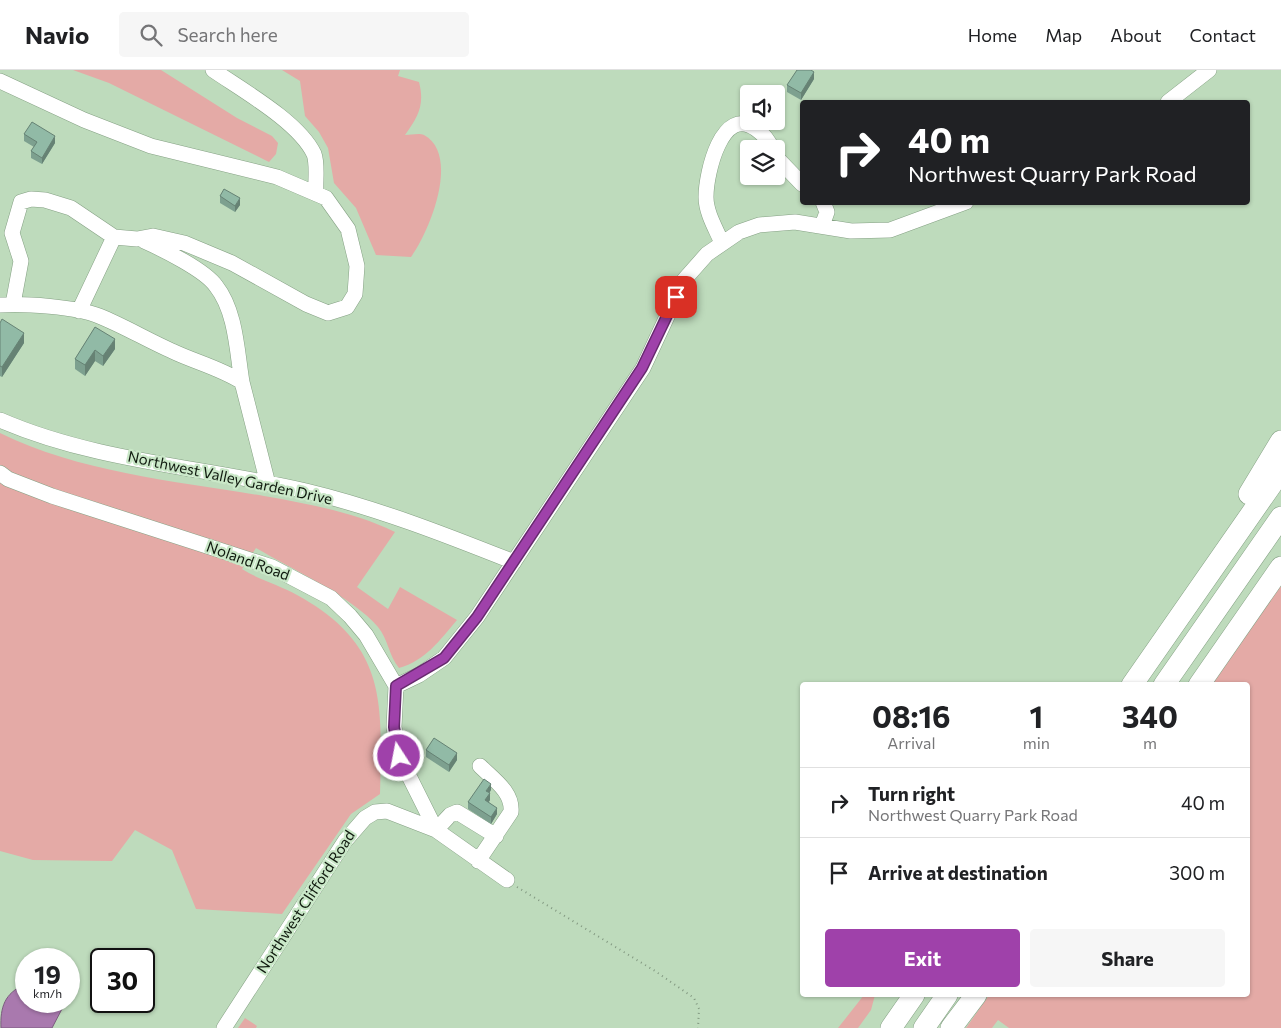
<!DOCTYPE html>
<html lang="en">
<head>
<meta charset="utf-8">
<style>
	body { margin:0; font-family:Commissioner,sans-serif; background:#f6f6f6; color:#202124; height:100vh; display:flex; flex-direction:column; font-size:19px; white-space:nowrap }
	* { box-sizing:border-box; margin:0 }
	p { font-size:16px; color:#757577 }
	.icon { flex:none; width:28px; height:28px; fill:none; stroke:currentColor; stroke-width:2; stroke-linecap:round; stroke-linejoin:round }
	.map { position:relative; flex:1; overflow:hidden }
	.side { position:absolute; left:800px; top:612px; width:450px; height:315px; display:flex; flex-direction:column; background:#fff; border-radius:5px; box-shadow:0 1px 4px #0004 }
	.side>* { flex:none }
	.banner { position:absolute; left:800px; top:30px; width:450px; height:105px; border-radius:5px; box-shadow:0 1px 4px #0004; background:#202124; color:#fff; overflow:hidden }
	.fabs { position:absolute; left:740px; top:15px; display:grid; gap:10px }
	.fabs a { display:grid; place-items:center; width:45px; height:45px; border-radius:5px; background:#fff; box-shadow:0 1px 4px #0004; font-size:25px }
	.speed { position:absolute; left:15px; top:878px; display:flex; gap:10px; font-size:25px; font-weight:700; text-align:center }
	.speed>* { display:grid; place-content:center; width:65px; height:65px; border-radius:50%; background:#fff; box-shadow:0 1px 4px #0004; line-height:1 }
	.speed small { font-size:12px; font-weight:400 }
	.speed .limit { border:2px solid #111; border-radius:8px; background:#fff; color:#111 }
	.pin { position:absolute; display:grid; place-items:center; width:42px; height:42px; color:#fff; margin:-21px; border-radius:10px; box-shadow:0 2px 8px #0006 }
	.me { position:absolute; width:55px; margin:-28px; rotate:349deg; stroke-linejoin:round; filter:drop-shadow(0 0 4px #0008) }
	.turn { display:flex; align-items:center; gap:18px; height:105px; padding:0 25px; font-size:22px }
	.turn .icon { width:65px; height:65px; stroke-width:2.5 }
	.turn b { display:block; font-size:35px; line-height:42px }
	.eta { display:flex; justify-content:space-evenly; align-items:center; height:85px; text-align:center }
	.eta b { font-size:30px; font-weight:700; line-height:35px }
	.cta { display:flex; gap:10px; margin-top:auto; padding:10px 25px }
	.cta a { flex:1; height:58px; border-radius:5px; background:#9f41aa; color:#fff; font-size:20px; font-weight:700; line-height:58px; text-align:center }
	.cta a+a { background:#f6f6f6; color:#202124 }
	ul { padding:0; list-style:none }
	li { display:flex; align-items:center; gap:15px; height:70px; padding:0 25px; border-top:1px solid #e0e0e0 }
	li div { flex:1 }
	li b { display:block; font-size:19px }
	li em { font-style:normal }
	header { display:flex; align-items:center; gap:30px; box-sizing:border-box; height:70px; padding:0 25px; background:#fff; border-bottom:1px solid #e0e0e0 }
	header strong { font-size:24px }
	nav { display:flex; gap:28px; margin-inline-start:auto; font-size:18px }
	.search { width:350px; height:45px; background:#f6f6f6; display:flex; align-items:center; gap:12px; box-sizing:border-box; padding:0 18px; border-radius:5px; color:#757577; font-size:19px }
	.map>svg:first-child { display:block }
	.green { fill:#e4aaa6 }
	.water { fill:#a979ae; stroke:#7b5c7e }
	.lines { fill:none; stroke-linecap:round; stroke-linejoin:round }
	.minor-casing { stroke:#85a184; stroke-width:16 }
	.highway-casing { stroke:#85a184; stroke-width:22 }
	.path { stroke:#829880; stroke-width:2; stroke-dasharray:1 4; stroke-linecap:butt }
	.minor { stroke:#fff; stroke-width:15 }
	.highway { stroke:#fff; stroke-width:21 }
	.wall { fill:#7da08f }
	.shaded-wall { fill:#668274 }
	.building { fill:#91baa6; stroke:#668274 }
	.route-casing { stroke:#672a6e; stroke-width:12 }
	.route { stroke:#9f41aa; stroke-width:9 }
	.labels { text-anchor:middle; stroke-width:4.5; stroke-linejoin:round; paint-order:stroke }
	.street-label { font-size:15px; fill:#0f190e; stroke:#cae8c8 }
</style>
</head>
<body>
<header>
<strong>Navio</strong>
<div class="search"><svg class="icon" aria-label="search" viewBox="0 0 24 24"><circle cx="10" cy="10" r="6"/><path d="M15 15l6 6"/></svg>Search here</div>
<nav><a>Home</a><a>Map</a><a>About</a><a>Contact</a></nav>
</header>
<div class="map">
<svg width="1281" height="958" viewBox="0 0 1281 958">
	<rect width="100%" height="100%" fill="#bedbbc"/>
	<path class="green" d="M73,0H161L237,48L272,66L278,73L276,84L269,92L109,13Z
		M282,0H400L398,6L419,12C425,35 418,47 405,65C411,65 419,63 424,65C461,85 429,163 411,187L376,185L356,138L334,113L328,78L319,62L305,46L300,11Z
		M0,363C82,403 176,411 264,426C309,434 354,442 395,462L357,517L388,539L400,517L457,550C440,570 425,591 399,598C389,586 388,569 378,557C354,528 290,498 256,478L242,499C259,510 280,515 297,525C388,575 382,633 380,724L351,744L282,844L196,839L172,780L135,760L112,791L33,790L0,781Z
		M1281,512V958H1009L998,950L992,958H966L989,925H1248V615H1209Z
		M864,925H875L871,940L858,958H838Z
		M245,948L257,956L256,958H238Z"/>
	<path class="water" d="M24,915L26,916V931H50L63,937L52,958H1C0,937 5,923 24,915Z"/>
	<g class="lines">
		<g class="minor-casing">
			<path id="minor" d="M213,0C242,20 299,52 314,84C318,94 315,112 316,123
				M0,11L84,50L151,76L277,107L326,128L348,159L357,196L355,224L347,237L328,243L306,234L232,193L184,173L153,166L137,169L114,167L71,138L45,130L31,129L21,132L12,163L21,191L13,234
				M1168,32L1209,0
				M776,87L802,114
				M822,156L827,142L823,132
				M144,171C162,179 205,200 216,216C236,241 237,282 242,312
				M722,173C716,159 706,143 706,127C706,103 722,34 756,59C764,65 768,69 772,79
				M0,235C23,233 77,237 99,246C124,256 147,270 172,281C195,292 220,298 242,312L268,414
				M79,241L114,167
				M0,350C97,392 204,397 306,421C377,438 446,465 514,492
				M0,403L8,409L52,426L272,497L331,528L350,546L366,565L396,616L394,657L399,686L436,760
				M396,616L419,605L444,588L477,547L643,298L684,210L707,184L739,162L759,155L795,152L851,161L890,160L966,132
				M436,760L450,745L457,742L496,766
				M478,791L511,742C513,722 493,709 480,696
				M224,958L345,771L365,748L375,742L387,741L436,760L507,810"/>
		</g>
		<g class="highway-casing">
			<path id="highway" d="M1249,424L1281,371
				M1132,615L1281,401
				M1164,615L1281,447
				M1199,615L1281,497
				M891,958L914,925
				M924,958L947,925
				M951,958L976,925"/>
		</g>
		<path class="path" d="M517,817L655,901L694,928L699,939L698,958"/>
		<use href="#minor" class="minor"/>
		<use href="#highway" class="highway"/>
	</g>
	<path class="wall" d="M814,9L801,30L787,22V15Z
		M24,64L55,73L42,94L31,88V81L34,77L24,71Z
		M220,126L240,135L235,142L220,133Z
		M0,253L24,273L2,307L0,306Z
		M95,257L115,279L103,296L95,291L85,306L75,299V289Z
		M426,680L457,690L449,702L426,687Z
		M491,720L489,723L490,730L489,732L497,744L491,754L468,739V732Z"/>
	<path class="shaded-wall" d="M814,2V9L801,30V23Z
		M55,66V73L42,94V88Z
		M240,128V135L235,142V136Z
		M24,263V273L2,307V297Z
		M115,269V279L103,296V286Z
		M95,280V291L85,306V295Z
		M457,683V690L449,702V695Z
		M491,714V720L486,728V721Z
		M490,723V730L485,736V730Z
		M497,738V744L491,754V747Z"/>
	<path class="building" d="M797,0H811L814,2L801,23L787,15Z
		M32,52L55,66L42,88L31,81L37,72L24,64Z
		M224,119L240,128L235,136L220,126Z
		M2,249L24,263L2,297L0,296V253Z
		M95,257L115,269L103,286L95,280L85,295L75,289Z
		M434,668L457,683L449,695L426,680Z
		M484,709L491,714L486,721L490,723L485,730L497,738L491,747L468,732Z"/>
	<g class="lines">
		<g class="route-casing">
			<path id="route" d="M399,686L394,657L396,616L444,588L477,547L642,298L676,227"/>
		</g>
		<use href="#route" class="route"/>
	</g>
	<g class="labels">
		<g class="street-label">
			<text transform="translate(230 408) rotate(12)" y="5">Northwest Valley Garden Drive</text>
			<text transform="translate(248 491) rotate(20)" y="5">Noland Road</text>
			<text transform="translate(306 832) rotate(-57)" y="5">Northwest Clifford Road</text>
		</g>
	</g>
</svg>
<div class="fabs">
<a><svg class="icon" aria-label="sound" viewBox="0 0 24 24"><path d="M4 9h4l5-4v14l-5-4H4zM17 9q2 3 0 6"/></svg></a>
<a><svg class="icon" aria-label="layers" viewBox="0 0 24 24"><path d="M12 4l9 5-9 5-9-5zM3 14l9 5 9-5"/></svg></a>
</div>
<div class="speed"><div>19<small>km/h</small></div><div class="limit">30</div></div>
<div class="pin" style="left:676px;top:227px;background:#d93025"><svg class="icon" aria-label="arrive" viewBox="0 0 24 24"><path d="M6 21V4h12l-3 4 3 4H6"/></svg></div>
<svg class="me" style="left:399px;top:686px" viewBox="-20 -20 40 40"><circle r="17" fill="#9f41aa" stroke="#fff" stroke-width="3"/><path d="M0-11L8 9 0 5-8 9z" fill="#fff"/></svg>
<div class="banner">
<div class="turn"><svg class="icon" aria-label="right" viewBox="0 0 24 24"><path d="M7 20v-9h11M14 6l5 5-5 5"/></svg><div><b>40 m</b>Northwest Quarry Park Road</div></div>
</div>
<section class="side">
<div class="eta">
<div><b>08:16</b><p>Arrival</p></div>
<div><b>1</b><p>min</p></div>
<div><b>340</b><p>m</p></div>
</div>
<ul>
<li><svg class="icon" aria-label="right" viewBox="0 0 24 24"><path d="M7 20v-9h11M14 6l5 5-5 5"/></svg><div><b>Turn right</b><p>Northwest Quarry Park Road</p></div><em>40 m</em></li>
<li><svg class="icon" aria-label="arrive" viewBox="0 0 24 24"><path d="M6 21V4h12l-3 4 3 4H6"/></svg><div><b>Arrive at destination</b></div><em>300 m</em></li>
</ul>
<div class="cta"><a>Exit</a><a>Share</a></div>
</section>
</div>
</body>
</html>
